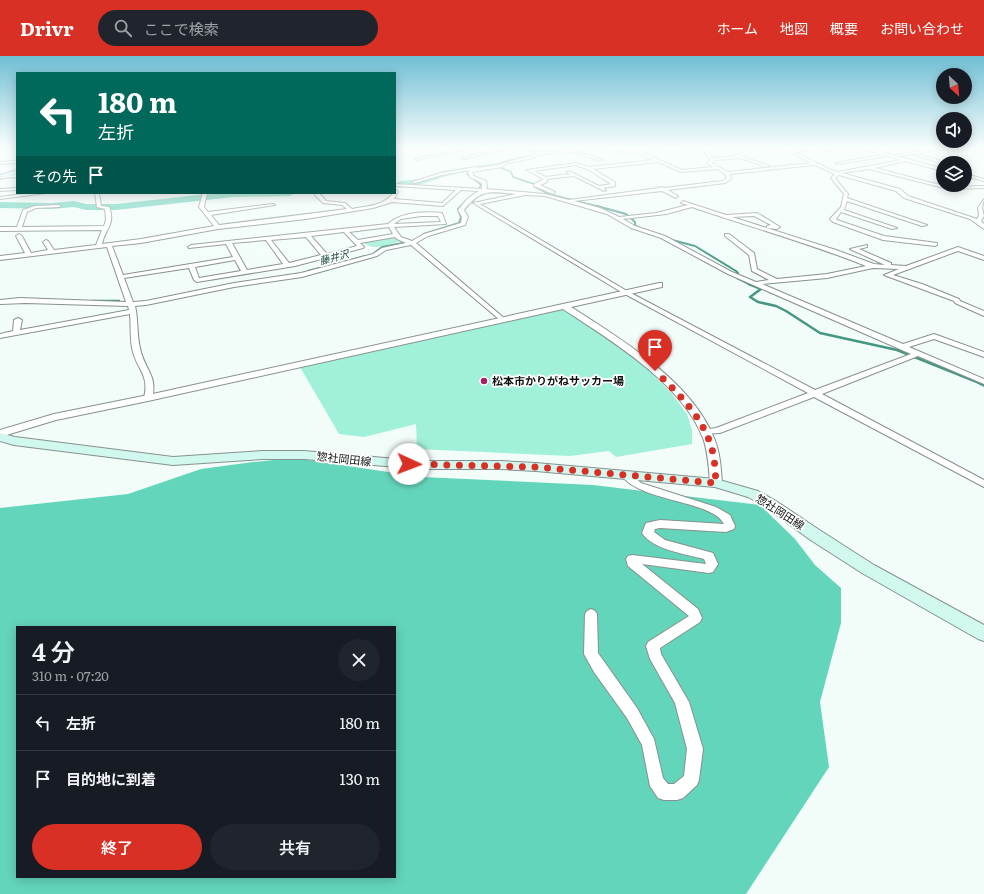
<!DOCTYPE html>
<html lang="ja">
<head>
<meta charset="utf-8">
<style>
	body { margin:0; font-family:Literata,"Noto Sans JP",serif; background:#20242c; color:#f1f3f6; height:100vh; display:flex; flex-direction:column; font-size:15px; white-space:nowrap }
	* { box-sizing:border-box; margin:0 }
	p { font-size:13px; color:#9ea1a6 }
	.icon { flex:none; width:22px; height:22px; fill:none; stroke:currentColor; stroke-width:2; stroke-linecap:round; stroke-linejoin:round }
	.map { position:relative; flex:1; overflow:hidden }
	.side { position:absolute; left:16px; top:570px; width:380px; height:252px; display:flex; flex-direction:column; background:#171b24; border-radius:0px; box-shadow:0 2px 10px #0003 }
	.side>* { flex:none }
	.hud { position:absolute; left:16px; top:16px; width:380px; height:122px; border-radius:0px; box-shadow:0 2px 10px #0003; background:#00695c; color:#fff; overflow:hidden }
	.needle { width:26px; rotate:154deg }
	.fabs { position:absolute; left:936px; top:12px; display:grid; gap:8px }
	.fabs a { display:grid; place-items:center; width:36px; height:36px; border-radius:50%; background:#171b24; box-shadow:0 2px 10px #0003; font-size:20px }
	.pin { position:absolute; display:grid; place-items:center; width:34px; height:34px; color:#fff; margin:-41px -17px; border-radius:50% 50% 50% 0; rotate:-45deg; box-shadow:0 0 4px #0007 }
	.pin .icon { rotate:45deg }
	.me { position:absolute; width:44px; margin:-22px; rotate:92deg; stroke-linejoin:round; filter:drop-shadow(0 0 3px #0008) }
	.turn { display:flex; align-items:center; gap:14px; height:84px; padding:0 16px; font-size:18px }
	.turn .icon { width:52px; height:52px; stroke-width:2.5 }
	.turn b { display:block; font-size:28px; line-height:34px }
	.then { display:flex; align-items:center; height:38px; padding:0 16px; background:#0003; gap:8px; font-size:15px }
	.round { display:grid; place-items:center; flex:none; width:42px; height:42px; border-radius:21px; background:#20242c }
	.headline { display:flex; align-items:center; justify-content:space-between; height:68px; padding:0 16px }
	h1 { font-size:24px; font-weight:600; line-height:30px }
	.button { display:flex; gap:8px; margin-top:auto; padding:8px 16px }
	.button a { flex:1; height:46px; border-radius:24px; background:#d93025; color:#fff; font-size:16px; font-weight:600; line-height:46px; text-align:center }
	.button a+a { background:#20242c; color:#f1f3f6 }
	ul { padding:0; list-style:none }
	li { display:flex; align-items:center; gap:12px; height:56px; padding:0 16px; border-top:1px solid #363941 }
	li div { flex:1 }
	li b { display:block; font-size:15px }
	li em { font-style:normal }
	header { display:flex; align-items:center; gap:24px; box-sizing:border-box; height:56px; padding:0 20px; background:#d93025; color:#fff }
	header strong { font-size:19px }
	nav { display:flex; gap:22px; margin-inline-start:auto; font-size:14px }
	.search { width:280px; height:36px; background:#20242c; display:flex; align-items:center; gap:10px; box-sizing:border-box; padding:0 14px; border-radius:22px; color:#9ea1a6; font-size:15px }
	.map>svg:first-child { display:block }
	.green { fill:#a1f0da }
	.forest { fill:#63d5ba; fill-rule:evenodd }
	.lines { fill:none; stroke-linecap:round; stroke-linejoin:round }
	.stream-far3 { stroke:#459784; stroke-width:1.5 }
	.stream-far2 { stroke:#459784; stroke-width:2 }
	.stream-far1 { stroke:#459784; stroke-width:2.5 }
	.stream { stroke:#459784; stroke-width:3.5 }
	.river { fill:#5dd0b5; fill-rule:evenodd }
	.minor-casing { stroke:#87918e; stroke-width:2 }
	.tertiary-casing { stroke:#87918e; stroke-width:2 }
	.secondary-casing { stroke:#87918e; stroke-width:2 }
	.minor { fill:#fff; fill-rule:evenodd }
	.tertiary { fill:#fff; fill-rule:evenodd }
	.secondary { fill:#d0f8ef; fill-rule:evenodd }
	.route { stroke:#d93025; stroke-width:7; stroke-dasharray:0 12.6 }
	.poi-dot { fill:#a92066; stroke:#fff; stroke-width:1.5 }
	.labels { text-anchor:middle; stroke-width:3.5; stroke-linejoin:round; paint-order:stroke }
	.far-water-label { font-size:10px; font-style:italic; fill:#104338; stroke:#fff }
	.poi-label { font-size:11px; font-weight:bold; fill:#0e1211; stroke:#fff; text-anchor:start }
	.street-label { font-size:11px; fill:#0e1211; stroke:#fff }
</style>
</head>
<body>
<header>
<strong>Drivr</strong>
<div class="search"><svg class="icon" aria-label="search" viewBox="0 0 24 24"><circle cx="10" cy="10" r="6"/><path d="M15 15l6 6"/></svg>ここで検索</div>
<nav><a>ホーム</a><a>地図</a><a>概要</a><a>お問い合わせ</a></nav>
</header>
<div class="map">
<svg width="984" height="838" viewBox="0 0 984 838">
	<rect width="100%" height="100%" fill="#f2fdfa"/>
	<path class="green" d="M394,181L399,186C387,188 373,196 363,186Z
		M558,253L565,254L640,305L672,338L687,358L692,374V388L616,401L609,395L570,400L417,393L416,368L364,381L339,378L300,311Z"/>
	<path class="forest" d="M294,402L422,421L593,429L760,449L795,483L815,509L841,532V567L820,646L829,711L746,838H0V452L128,438L201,413L253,406ZM17,571H395V821H17Z"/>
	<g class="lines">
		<path class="stream-far3" d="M495,109L511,116L513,121L534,128L535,131L549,138L601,151
			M495,109L509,104L534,99L536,97L533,91
			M471,113L467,118L481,129L477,136
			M460,151L470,141"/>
		<path class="stream-far2" d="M597,150L626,158L635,166V169L640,172
			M424,178L459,167L461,161L458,153L461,150
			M672,184L695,190L736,215L738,217L737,222L751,229
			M373,198L382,191L408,186
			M344,206L365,200
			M308,215L336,208"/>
		<path class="stream-far1" d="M749,228L761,233L750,241L758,246L776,250L786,255L820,277L897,294L982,328
			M93,245H119"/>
		<path class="stream" d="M980,327L984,329"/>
		<path class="river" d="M495,107L499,109L498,111C481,115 463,115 446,120C435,123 405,137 395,128L400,125L422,123L443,115Z
			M217,137H295L290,140L234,141L116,154H86L74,151L52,153L0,152V146L52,147L74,145L86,148H116Z"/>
		<g class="minor-casing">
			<path id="minor" d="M468,91H477L417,104L415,103Z
				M505,91H514L464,103L462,102Z
				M517,91H524L534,95L532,96Z
				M660,91H666L674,96L671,97Z
				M705,91H709L711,95L709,98L714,102L736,100L734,99L736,98L769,110L766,111L741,102L714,104L712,107L728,116L811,107L781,91H787L791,94L815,91L826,93L853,91L826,95L820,93L795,96L831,114L838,116L901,104L885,99L883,101L837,108L835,107L883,99L856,91H864L943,113V115L905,105L875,112L948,131L984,130V132L948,133L869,113L842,117L900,133L908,140L977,163L979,159L978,152L984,143L982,152L984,160L981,165L984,168V173L970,163L904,142L896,135L839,119L835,122L848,138L847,142L927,169L922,170L847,145L844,154L897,172L892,173L841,156L836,163L837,164L884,180L937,187V189L935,190L883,184L833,166L830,163L841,151L844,138L831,122L835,118L815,109L730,118L731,123L725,127L668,134L678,140L676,142L662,135L574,145L600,152L619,161L656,157L688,149L681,147L683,145L726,159L757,157L780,171L777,173L767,172V170L771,169L754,160L732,161L836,194L874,208L885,209L850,193L867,189V191L859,193L891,207V209L906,210L958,191L984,200V204L958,195L893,219L922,228L959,243L960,245L984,255V260L955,247L954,245L884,219L899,213L873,212L827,222L762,228L903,288L934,278L984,296V301L934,283L909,291L984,323V328L918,300L822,338L984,424V431L814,341L720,377L703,378L701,376L703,374L716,372L808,337L623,237L473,147L516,138C489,136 482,132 464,154L468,161L465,169L428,180L416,187L504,262V264H500L411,189L386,194L377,200L302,221L234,231L146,249L135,250L136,255C138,267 137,280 140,292C144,313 158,319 152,342L148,345L144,342C150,318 136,313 132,292C130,281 131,269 130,258L0,282V278L13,275L14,264L18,262L22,264L20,274L129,254L128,250L26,247L0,248V244L20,242L126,246L107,191L0,204V200L25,197L16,180L19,178L22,180L31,197L48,194L43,186L46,184L48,185L54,194L96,189L102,174L0,175V171H17L23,154L35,150L59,149L61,150L59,151L36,152L27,156L22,171L104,170L106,164L105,153L97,151L95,137H99L101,150L109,151C116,168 105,173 102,188L141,183L214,170L199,151L203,137H207L204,151L208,156L273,148L275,149L211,159L219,169L347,153L342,149L323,147L315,139V137H319L326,145L345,147L352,153C367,150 384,150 393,137H395V133L398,136L394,143L442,147L456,134L395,130V128L482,133V127L470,121L468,116L470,114L442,119L414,127L412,126L441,117L476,111L478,112L498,109L534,99L537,97L534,94L536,93L540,96L574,94L603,104L600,105L574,96L540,98L532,102L506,108L502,111L472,116L474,120L486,125L487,131L486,133L545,138L569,144L659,132L661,131L664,132L722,125L727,122L725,118L717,113L681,116L658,106L593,113L615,126V130L603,132L606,134L604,135L574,120L547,123V126L540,129L555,136L553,138L534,130V128L543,124V123L527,114L576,107L589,111L653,104L634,95L615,97L613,96L635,93L682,114L713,111L707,107L711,103L705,98L707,95ZM576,109L589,114L611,128L599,130L569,115L567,116L570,118L546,121L534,115ZM461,134L479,135L468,142L458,154L462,161L461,167L424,178L412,185L401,181L394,171L446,168L442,157C426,155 400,156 388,168L191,189L188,191L189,192L226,188L233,201L123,219L112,190L141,187L218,173L306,163L373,152L392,146L443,150ZM525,139L545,140L607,158L631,172L661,182L728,218L911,298L815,334L627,235L480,148ZM692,151C750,171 809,187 866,210L827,218L777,223L757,213L754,197L729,178H725V180L749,199L752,215L769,224L756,226L732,216L665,180L635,170L623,163L666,158ZM421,160H438L441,166L394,168L401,163ZM389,171L393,178L358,184L349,176ZM344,176L357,190L327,198L311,180ZM306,181L321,199L289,207L271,184ZM395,181L397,183L406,187L382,192L373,198L301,217L234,227L146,245L133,246L124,222L189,212L194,224L197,226L295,210L363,192L364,191L360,187ZM266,184L283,208L247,214L232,187ZM235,204L241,215L199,222L195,211Z
				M941,91H960L925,95L924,97L918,98L939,104L938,106L913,98L898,100L896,99L921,95L923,93Z
				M17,105V107L0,108V106Z
				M965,118L984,123V125L965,120Z
				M17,119V121L0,122L1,120Z
				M17,132V134L0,135V133Z
				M32,137H46L0,143V141Z
				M627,417L631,418L641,427L716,451L730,459L735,470L734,473L726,476L660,472L655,473L654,476L665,484L713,497L718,508L713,516L709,517L642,508L698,553L702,562L700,566L660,592L661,598L689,646L703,693L699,724L697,729L683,742L677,744H664L658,742L650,730L642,689L627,662L594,616L584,598L585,558L587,555L591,553L595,555L597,558L598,597L637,652L654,683L663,722L668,728H674L684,720L687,693L675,647L650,603L646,590L648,586L689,560L628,510L626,503L628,500L632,499L706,508L704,503C686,498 653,494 642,477L646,467L660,464L724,468C712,444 641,446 622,420Z"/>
		</g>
		<g class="tertiary-casing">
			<path id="tertiary" d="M659,227H662V231L571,251C621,283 691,325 714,382C720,396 721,412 722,427L720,430H712L710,427C709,412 708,396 703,382C682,327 610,284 563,253L148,345L56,364L0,381V374L54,358L148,339Z"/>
		</g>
		<g class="secondary-casing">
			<path id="secondary" d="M17,114V118L0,123V119Z
				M0,377L15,381L173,401L263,395H304L420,405H501L536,407L716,423L758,435L776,445L821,475L874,509L984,569V585L978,583L862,517L809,483L766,451L748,441L715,431L536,415L501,413H420L304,403H263L173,409L14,389L0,385Z"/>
		</g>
		<use href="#minor" class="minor"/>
		<use href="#tertiary" class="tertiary"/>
		<use href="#secondary" class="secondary"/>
	</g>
	<linearGradient id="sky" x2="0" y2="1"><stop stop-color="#70bfd4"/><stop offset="0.44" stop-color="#f9fefd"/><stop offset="1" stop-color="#f9fefd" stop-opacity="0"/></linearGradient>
	<rect width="984" height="209" fill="url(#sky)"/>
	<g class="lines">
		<path class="route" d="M409,408L536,411L716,427C715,414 715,402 711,390C702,360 677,336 655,315"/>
	</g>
	<circle class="poi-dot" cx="484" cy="325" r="4"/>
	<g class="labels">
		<g class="far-water-label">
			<text transform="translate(334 201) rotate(-15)" y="4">藤井沢</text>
		</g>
		<g class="poi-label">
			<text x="492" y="329">松本市かりがねサッカー場</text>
		</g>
		<g class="street-label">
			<text transform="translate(344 403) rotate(6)" y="4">惣社岡田線</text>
			<text transform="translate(780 456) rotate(33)" y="4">惣社岡田線</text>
		</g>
	</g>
</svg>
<div class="fabs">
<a><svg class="needle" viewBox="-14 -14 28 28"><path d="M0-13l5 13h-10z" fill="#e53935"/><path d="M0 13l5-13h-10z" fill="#9ea1a6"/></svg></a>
<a><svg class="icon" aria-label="sound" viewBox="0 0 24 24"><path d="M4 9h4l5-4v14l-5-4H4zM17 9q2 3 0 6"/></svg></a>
<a><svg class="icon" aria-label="layers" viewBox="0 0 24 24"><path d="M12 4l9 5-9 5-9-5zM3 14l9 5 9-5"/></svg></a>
</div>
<div class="pin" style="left:655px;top:315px;background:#d93025"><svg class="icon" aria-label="arrive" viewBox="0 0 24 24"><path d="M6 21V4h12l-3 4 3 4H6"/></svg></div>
<svg class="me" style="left:409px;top:408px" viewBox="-20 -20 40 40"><circle r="19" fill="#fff"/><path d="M0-13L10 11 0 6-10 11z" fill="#d93025"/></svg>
<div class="hud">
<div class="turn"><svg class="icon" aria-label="left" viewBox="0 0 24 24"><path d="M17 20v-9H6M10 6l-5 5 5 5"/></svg><div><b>180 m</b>左折</div></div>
<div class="then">その先<svg class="icon" aria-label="arrive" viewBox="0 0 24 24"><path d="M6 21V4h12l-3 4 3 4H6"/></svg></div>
</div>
<section class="side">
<div class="headline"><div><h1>4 分</h1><p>310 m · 07:20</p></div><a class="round"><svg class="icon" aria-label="close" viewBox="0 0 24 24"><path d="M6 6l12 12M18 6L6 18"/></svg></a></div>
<ul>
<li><svg class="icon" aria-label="left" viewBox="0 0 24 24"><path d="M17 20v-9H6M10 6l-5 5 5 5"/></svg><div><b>左折</b></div><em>180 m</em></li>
<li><svg class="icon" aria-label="arrive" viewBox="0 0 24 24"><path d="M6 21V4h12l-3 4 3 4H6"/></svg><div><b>目的地に到着</b></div><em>130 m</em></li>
</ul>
<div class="button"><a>終了</a><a>共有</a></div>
</section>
</div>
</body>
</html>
